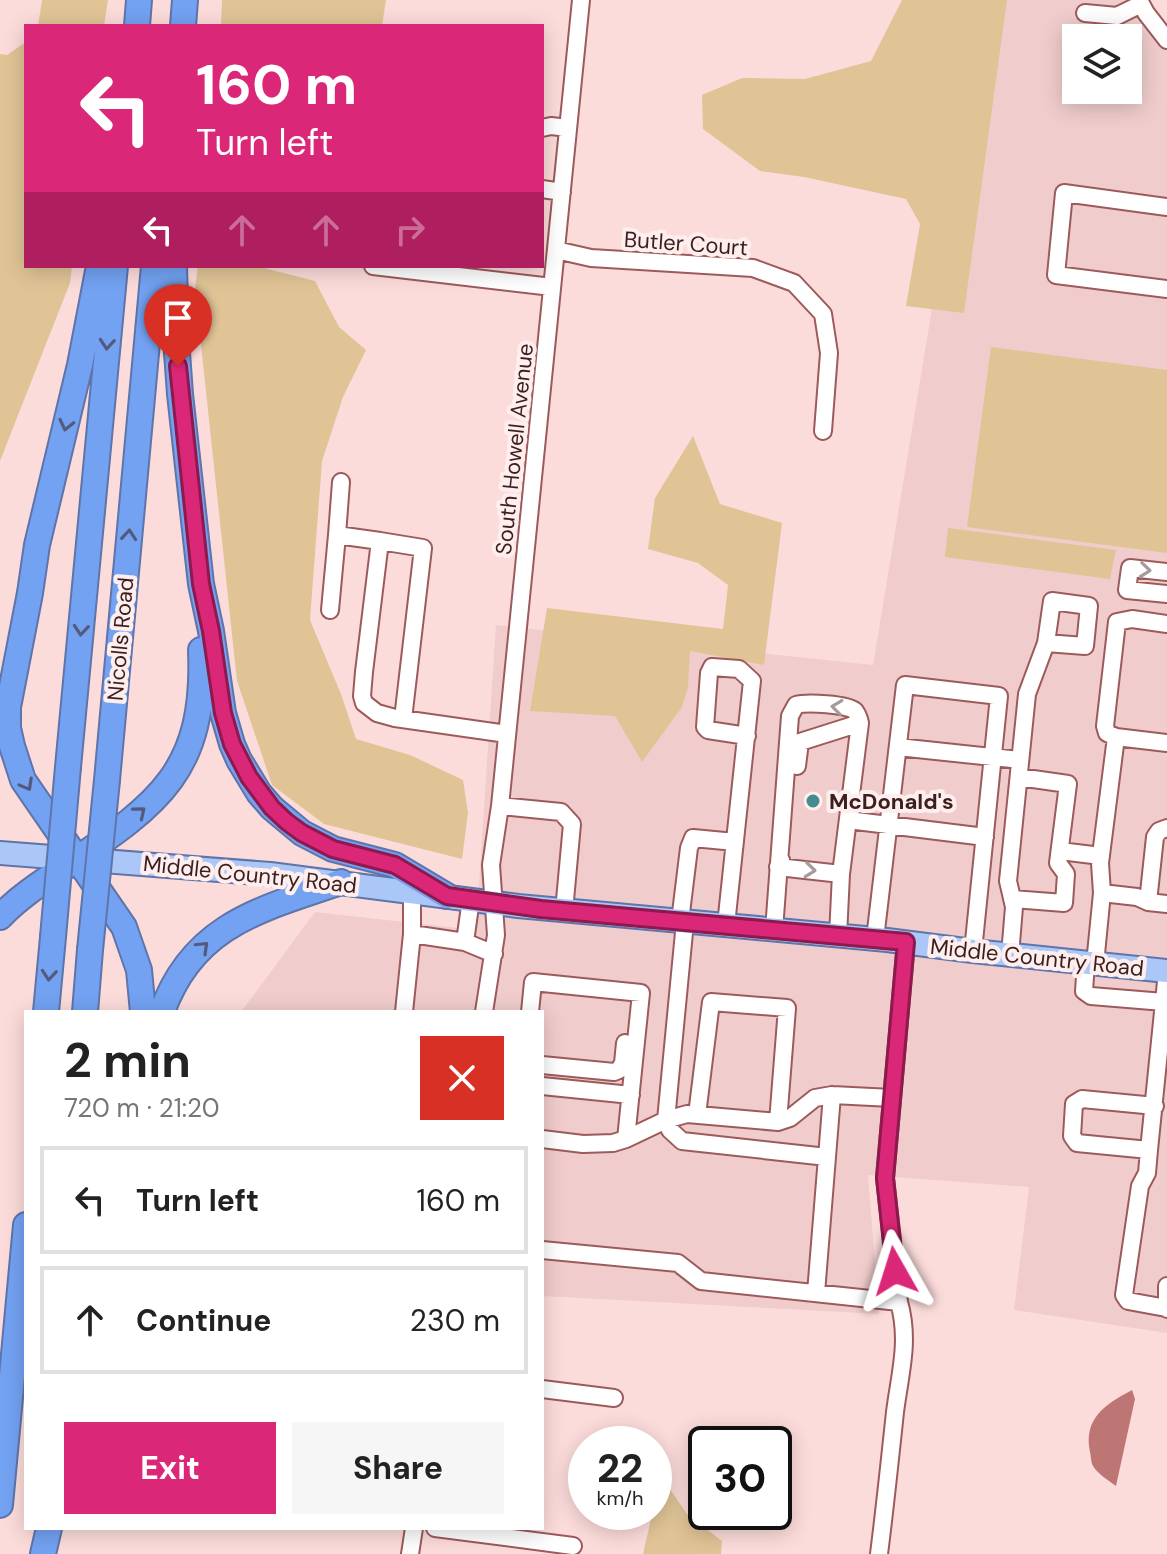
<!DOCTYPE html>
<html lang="en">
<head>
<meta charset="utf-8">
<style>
	body { margin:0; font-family:"DM Sans",sans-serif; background:#f6f6f6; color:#222; height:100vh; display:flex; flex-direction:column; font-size:30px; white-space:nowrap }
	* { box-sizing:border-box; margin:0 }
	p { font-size:26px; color:#767676 }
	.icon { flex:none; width:44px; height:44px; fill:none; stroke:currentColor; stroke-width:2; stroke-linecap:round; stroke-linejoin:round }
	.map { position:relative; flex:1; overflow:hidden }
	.drawer { position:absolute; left:24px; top:1010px; width:520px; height:520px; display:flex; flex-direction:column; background:#fff; border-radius:0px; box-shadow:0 4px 20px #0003 }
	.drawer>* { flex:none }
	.top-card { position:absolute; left:24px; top:24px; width:520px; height:244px; border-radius:0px; box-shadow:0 4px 20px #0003; background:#db2777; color:#fff; overflow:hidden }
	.buttons { position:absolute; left:1062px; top:24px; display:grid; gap:16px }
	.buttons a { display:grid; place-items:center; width:80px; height:80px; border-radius:0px; background:#fff; box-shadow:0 4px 20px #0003; font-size:40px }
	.speed { position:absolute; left:568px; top:1426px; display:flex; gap:16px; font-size:40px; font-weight:700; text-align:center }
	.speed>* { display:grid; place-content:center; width:104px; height:104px; border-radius:50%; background:#fff; box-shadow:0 4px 20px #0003; line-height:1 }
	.speed small { font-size:20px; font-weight:400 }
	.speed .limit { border:4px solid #111; border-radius:12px; background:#fff; color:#111 }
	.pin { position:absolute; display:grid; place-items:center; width:68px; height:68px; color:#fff; margin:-82px -34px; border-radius:50% 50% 50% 0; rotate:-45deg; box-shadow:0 0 8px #0007 }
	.pin .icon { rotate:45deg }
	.me { position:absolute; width:88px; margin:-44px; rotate:354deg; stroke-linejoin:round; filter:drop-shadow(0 0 6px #0008) }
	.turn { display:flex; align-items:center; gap:28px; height:168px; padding:0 40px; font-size:36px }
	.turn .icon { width:104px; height:104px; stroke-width:2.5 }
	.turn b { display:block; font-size:56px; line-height:68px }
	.lanes { display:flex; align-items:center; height:76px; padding:0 40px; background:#0003; justify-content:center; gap:40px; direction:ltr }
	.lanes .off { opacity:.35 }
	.round { display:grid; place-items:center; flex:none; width:84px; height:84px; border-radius:0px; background:#f6f6f6 }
	.summary { display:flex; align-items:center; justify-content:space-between; height:136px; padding:0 40px }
	h1 { font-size:48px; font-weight:700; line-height:60px }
	.action { display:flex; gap:16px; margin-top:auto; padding:16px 40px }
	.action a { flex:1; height:92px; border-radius:0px; background:#db2777; color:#fff; font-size:32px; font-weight:700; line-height:92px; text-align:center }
	.action a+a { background:#f6f6f6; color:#222 }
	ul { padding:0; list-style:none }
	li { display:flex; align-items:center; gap:24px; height:108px; margin:0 16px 12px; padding:0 24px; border:4px solid #e0e0e0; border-radius:0px }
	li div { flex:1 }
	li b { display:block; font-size:30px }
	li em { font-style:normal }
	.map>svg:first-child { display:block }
	.built { fill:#f0cdcc; fill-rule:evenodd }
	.green { fill:#e0c496 }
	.water { fill:#be7675 }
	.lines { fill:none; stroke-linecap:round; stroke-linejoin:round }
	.minor-casing { stroke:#9d5a5a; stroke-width:20 }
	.major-casing { stroke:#5f74a8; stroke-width:26 }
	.highway-casing { stroke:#5f74a8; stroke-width:28 }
	.minor { stroke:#fff; stroke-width:16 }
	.major { stroke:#abc7f7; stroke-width:22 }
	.highway { stroke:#73a2f2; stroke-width:24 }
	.highway-bridge-casing { stroke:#5f74a8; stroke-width:28; stroke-linecap:butt }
	.highway-bridge { stroke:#73a2f2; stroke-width:24 }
	.oneway { stroke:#545a7e }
	.oneway2 { stroke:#a79a9a }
	.route-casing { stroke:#8e194d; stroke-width:20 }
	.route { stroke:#db2777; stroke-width:14 }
	.poi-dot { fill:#448c90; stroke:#feeeed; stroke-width:3 }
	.labels { text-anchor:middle; stroke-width:8; stroke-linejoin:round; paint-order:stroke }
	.street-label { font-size:22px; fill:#3b1f1f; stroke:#feeeed }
	.poi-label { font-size:22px; font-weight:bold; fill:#3b1f1f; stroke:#feeeed; text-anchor:start }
</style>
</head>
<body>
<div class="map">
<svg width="1167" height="1554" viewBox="0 0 1167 1554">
	<rect width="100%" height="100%" fill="#fcdcdb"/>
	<path class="built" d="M983,0H1147L1167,35V1333L1014,1310L1029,1187L868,1175L879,1314L542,1296V1012H241L315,912L476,930L496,625L873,665ZM1076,38H1128V90H1076Z"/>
	<path class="green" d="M42,0H108L104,26H38Z
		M222,0H386L382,26H221Z
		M902,0H1007L964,313L906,306L920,224L906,199L804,177L760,171L703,129L702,95L742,78L805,79L871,61Z
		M26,42V266H72L70,283L0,461V54L7,55Z
		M198,266H256L315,281L339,327L366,350L343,397L322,461L310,620L341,694L356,739L410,755L463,780L468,813L462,859L324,824L272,785L237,681L195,289Z
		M991,347L1167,370V553L967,527Z
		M693,436L720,504L782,523L764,665L690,651L688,687L682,707L642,762L615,716L530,711L547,608L723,629L728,585L698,563L648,549L655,498Z
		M948,528L1116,550L1110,579L945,557Z
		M661,1476L687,1514L722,1541L721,1554H643Z"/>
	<path class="water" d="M1132,1390L1135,1399L1116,1486C1108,1480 1096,1473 1092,1464C1091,1461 1091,1456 1090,1452C1083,1418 1106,1404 1132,1390Z"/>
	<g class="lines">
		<g class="minor-casing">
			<path id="minor" d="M1139,0L1146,13L1167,40
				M1085,13L1117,16L1141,4
				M542,128L551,126L568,128
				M542,189L562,192
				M1167,207L1064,193L1056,275L1167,289
				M556,250L591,258L753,268L794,283L823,314L829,353L823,431
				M373,266L552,287
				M337,535L341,482
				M1167,572L1130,568L1127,590L1167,594
				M330,610L337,535L380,541
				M1167,624L1132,619L1117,622L1105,726L1107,733L1116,737L1167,743
				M403,719L423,548L380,541L364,672L362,696L364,703L377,713L395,718L507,734
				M898,747L1020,760
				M797,766L800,742L860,723
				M500,806L561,812L572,824L564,911
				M848,820L985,837
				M1060,851L1101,856
				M781,860L778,867L841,874
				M1102,893L1137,897L1148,902L1167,904
				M1012,899L1064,903L1066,874L1058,863L1068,784L1019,777
				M1148,902L1155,837L1159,831L1167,828
				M680,921L689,848L693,838L735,842
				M685,922L666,1120L670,1130L682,1141L827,1157
				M726,925L752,681L739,669L712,667L709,673L705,727L708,730L747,736
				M774,930L790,716L796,705C806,702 848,704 855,711C858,715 859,718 860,723L841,874L838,936
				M412,934L465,942L494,954
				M875,939L905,685L999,696L973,951
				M465,942L471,899
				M1010,955L1014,907L1008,881L1027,694L1046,643L1052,601L1089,606L1085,646L1046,643
				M1086,963L1084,991L1091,996L1164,1002L1167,971
				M1095,964L1102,893L1100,863L1116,737
				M404,1012L412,934V891
				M484,1012L496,935L491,865L500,806L581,0
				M530,1012L533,982L641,993L626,1139
				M542,1065L614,1072L619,1070L623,1063L625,1043
				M542,1086L631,1095
				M1155,1106L1082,1099L1074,1104L1072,1136L1077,1143L1149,1150L1164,1002
				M697,1115L711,1002L787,1008L778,1122
				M542,1139L583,1144L613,1143L626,1139L666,1120L687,1114L778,1122L790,1118L815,1098L832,1095L892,1098
				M1149,1150L1147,1173L1140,1186L1124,1295L1128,1301L1166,1308
				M542,1250L678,1263L701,1281L899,1302
				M1167,1286V1309
				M816,1293L832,1095
				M542,1389L614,1398
				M435,1528L573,1546
				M410,1554L414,1528
				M879,1554C885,1507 890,1459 895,1412C900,1373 910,1341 899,1302L885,1178L906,942"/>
		</g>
		<g class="major-casing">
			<path id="major" d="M0,853L270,874L518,906L887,940L973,951L1167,971"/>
		</g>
		<g class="highway-casing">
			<path id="highway" d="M137,26L139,0
				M183,26L185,0
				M99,266L80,365L37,545L30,593L8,707V728L12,746L23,780L124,927L139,970L143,1012
				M174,266L176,339L180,394L201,584L211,631L223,713L232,744L239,760L259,793L272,808L302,833L333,849L395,865L447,896
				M68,767L115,266
				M107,780L154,266
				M0,917C20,896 44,881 68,865C160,803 206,770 201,650
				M46,1012L53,937
				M85,1012L90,950
				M162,1012C193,924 262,909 341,882
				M0,1505L26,1225
				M43,1554L49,1528"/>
		</g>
		<use href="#minor" class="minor"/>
		<use href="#major" class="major"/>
		<use href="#highway" class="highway"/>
		<g class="highway-bridge-casing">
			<path id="highway-bridge" d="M53,937L68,767
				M90,950L107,780"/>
		</g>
		<use href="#highway-bridge" class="highway-bridge"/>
	</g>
	<defs><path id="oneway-chevron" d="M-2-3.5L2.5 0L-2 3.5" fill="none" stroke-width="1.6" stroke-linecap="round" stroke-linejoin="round" transform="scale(2)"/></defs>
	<g class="oneway">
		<use href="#oneway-chevron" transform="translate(107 344) rotate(95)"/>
		<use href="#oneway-chevron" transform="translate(66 425) rotate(103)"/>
		<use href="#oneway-chevron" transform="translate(129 535) rotate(-85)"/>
		<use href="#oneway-chevron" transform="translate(81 630) rotate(95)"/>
		<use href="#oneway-chevron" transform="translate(27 785) rotate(61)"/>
		<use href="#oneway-chevron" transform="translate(140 812) rotate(-40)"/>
		<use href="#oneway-chevron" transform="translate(203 947) rotate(-44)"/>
		<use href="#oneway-chevron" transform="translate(49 975) rotate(95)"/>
	</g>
	<g class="oneway2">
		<use href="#oneway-chevron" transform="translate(1145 570) rotate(6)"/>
		<use href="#oneway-chevron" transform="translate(837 707) rotate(-173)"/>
		<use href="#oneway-chevron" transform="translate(810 870) rotate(6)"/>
	</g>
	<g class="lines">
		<g class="route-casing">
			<path id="route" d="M178,366L201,584L211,631L223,713L232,744L249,777L272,808L287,822L302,833L333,849L395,865L447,896L541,909L906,942L885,1178L895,1271"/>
		</g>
		<use href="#route" class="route"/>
	</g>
	<circle class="poi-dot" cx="813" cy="801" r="8"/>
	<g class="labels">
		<g class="street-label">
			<text transform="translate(686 243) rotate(4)" y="8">Butler Court</text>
			<text transform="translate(514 449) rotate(-84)" y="8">South Howell Avenue</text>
			<text transform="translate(120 639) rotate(-85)" y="8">Nicolls Road</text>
			<text transform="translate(250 874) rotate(6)" y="8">Middle Country Road</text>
			<text transform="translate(1037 957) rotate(6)" y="8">Middle Country Road</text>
		</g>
		<g class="poi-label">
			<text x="829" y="809">McDonald's</text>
		</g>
	</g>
</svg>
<div class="buttons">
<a><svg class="icon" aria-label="layers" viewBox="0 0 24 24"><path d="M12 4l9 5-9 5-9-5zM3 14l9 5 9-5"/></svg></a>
</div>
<div class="speed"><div>22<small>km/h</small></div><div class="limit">30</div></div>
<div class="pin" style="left:178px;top:366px;background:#d93025"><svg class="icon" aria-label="arrive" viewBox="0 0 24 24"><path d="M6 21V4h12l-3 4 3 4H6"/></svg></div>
<svg class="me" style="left:895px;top:1271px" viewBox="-20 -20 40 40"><path d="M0-17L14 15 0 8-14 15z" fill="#db2777" stroke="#fff" stroke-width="4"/></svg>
<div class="top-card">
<div class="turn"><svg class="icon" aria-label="left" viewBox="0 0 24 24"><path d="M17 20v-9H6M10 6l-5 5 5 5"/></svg><div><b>160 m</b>Turn left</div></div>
<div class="lanes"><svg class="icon" aria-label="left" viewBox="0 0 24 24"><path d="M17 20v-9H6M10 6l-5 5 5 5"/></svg><svg class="icon off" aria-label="ahead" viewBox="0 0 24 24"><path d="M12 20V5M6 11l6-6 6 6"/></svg><svg class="icon off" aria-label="ahead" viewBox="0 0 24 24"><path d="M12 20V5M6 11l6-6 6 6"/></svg><svg class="icon off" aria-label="right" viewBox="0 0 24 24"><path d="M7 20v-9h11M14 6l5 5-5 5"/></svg></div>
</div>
<section class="drawer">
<div class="summary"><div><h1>2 min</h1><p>720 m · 21:20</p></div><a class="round" style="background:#d93025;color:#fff"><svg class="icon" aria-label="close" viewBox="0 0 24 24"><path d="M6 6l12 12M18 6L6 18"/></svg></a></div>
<ul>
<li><svg class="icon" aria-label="left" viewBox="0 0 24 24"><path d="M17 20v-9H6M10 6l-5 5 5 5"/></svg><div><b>Turn left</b></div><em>160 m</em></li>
<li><svg class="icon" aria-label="ahead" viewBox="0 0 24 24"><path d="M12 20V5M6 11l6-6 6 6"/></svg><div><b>Continue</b></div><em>230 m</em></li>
</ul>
<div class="action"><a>Exit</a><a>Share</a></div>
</section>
</div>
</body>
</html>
